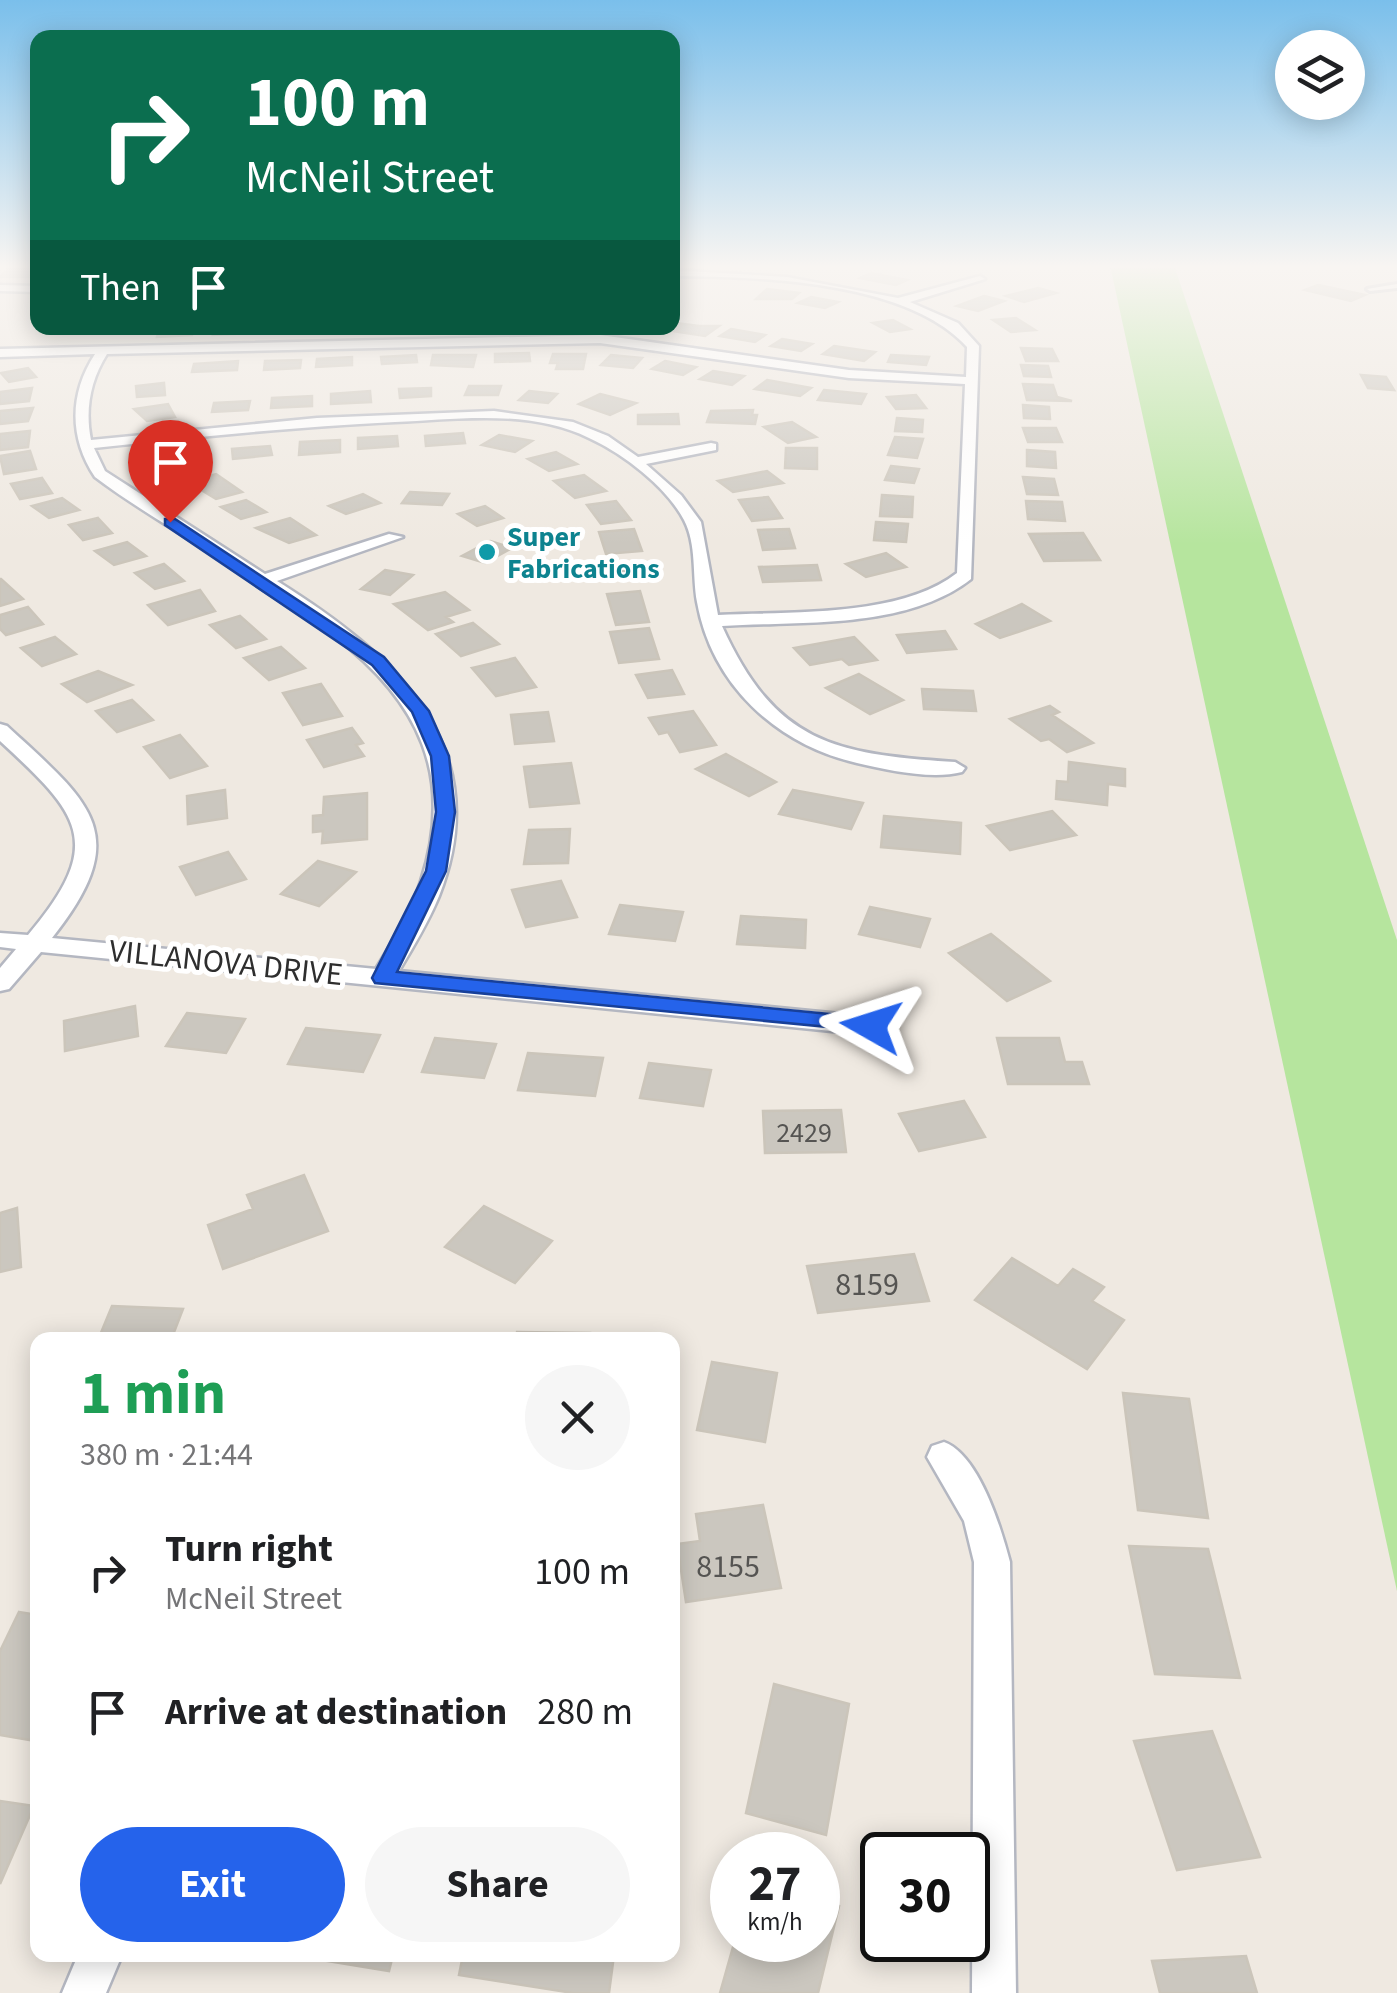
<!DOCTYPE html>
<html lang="en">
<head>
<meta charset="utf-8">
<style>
	body { margin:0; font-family:"Source Sans 3",sans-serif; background:#f6f6f6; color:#202124; height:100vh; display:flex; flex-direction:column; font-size:38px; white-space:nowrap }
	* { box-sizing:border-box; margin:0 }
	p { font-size:32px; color:#757577 }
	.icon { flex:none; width:55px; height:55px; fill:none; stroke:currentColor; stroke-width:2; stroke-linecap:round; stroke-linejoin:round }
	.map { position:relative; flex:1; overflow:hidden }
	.sheet { position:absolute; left:30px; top:1332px; width:650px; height:630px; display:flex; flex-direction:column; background:#fff; border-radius:20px; box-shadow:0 5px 25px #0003 }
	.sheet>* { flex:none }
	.hud { position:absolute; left:30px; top:30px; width:650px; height:305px; border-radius:20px; box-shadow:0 5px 25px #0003; background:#0b6e4f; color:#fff; overflow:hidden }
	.tools { position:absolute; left:1275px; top:30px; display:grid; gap:20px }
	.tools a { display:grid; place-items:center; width:90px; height:90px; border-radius:50%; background:#fff; box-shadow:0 5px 25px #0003; font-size:50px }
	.speed { position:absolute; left:710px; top:1832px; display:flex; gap:20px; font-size:50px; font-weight:700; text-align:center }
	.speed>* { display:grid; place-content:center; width:130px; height:130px; border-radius:50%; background:#fff; box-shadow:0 5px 25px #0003; line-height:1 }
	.speed small { font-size:25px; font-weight:400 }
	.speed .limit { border:5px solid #111; border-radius:15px; background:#fff; color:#111 }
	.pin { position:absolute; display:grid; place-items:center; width:85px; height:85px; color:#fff; margin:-102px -42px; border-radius:50% 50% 50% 0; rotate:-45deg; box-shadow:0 0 10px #0007 }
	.pin .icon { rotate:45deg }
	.me { position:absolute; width:110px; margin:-55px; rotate:276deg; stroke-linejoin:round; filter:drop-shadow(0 0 8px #0008) }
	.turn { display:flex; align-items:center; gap:35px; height:210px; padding:0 50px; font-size:45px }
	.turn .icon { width:130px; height:130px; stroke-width:2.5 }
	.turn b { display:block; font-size:70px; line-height:85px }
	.then { display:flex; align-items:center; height:95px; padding:0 50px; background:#0003; gap:20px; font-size:38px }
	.round { display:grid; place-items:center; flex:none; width:105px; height:105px; border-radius:52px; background:#f6f6f6 }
	.summary { display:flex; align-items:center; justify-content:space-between; height:170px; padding:0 50px }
	h1 { font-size:60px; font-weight:700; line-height:75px; color:#1e9e55 }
	.action { display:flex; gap:20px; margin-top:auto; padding:20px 50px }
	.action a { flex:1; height:115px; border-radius:60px; background:#2563eb; color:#fff; font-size:40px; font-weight:700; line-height:115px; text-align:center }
	.action a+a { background:#f6f6f6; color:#202124 }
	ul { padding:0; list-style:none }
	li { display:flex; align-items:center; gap:30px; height:140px; padding:0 50px }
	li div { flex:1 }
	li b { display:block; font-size:38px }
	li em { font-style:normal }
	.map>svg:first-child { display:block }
	.green { fill:#b6e59e }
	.building { fill:#cbc7bf; stroke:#cbc5ba; stroke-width:2.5 }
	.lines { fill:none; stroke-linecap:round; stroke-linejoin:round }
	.service-casing { stroke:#b4b7c1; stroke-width:6 }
	.minor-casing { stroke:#b4b7c1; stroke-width:5 }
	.service { fill:#fff; fill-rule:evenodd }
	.minor { fill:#fff; fill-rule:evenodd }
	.route { fill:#2563eb; stroke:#184099; stroke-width:2.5 }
	.culture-dot { fill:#0f9aa8; stroke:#fff; stroke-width:4 }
	.labels { text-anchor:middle; stroke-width:10; stroke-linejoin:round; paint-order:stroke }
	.far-culture-label { font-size:28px; font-weight:bold; fill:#0d838f; stroke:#fff; text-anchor:start }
	.number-label { font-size:28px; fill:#555452 }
	.street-label { font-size:32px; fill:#2e2e2e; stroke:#fff }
	.near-number-label { font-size:32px; fill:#555452 }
</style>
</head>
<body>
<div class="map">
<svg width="1397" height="1993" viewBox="0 0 1397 1993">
	<rect width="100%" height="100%" fill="#efe9e1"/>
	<path class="green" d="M1110,265H1174L1397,940V1591Z"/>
	<path class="building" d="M10,267H38V272L31,277H0Z
		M871,273L907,280L896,285L860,278Z
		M1318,285L1365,295L1351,301L1305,290Z
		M1038,288L1056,293L1024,302L1006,296Z
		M767,289L799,293L792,299H756Z
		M984,296L1004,301L978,311L957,306Z
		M811,297L838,302L825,308L798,303Z
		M1016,318L1035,330L1011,332L993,320Z
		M893,320L910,329L890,332L873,323Z
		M676,323L699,326H719L705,336L666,330Z
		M193,328L192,335L157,337L159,329Z
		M215,328H252L251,333L213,335Z
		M731,329L765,335L755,342L720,336Z
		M782,339L812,344L801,351L771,346Z
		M834,346L875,352L864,361L823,354Z
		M1021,348L1052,349L1058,361H1026Z
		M529,353L530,361L495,362V354Z
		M553,354H586L583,369H556L558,363H550Z
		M416,355L417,362L382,364L381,357Z
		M433,355H476L473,367L431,365Z
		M611,355L642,358L633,368L601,365Z
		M891,355L929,357L926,365L888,362Z
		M352,357V365L316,367L317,359Z
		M301,360L300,368L264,370L265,361Z
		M238,361L237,370L192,372L194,364Z
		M665,361L696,367L683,375L652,369Z
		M1021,365L1048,366L1051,377L1024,376Z
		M28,368L36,377L9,382L1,373Z
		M713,371L744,376L732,385L700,379Z
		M1361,375L1386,377L1394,390L1368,388Z
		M767,380L811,388L800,396L755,389Z
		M164,383L165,395L137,397L136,386Z
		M1023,384L1053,385L1057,397L1072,401L1027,400Z
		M469,386H501L498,395H465Z
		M32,388L29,401L0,404V392Z
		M431,388V396L400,398L399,389Z
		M824,390L866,394L861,404L818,400Z
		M370,391L371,402L331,404V394Z
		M529,391L557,394L548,403L519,400Z
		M600,394L636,403L610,415L579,404Z
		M916,395L926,408L896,409L887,397Z
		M312,396V406L271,408L272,398Z
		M250,401L248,410L212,412L214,403Z
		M168,404L175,417L147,421L134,409Z
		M1023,405L1049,407L1050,419L1024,418Z
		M33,408L28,421L0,424V411Z
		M753,410L752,415H757L755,424L707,422L711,411Z
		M678,414L679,424H638V415Z
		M897,418L923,420L922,432L895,431Z
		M792,422L816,437L788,443L764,427Z
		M1023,428H1056L1062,442H1028Z
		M30,431L28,447L0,450V434Z
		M463,433L465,443L426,446L425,436Z
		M499,435L532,441L515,452L482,445Z
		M397,436L398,446L358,449V438Z
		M895,437L923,439L917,458L888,455Z
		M340,440V452L299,455L300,442Z
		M270,446L272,455L233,459L232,449Z
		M786,448H817V469L785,468Z
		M1027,450L1055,452L1056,468L1027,466Z
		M30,451L36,469L4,474L0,456Z
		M556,452L577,464L549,471L528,459Z
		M195,454L192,469L161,471L165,455Z
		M891,466L919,469L914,483L885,480Z
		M767,471L783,483L733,492L718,481Z
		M216,474L242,492L216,499L188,482Z
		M584,475L606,491L575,498L554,481Z
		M1023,477L1054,479L1058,495L1027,494Z
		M42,478L52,493L20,499L11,484Z
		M410,492L449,494L442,505L402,503Z
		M363,494L380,503L346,514L329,506Z
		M882,495L913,497L912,517L880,516Z
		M768,497L782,518L752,521L739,500Z
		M62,498L79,510L49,518L32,506Z
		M246,500L266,512L241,519L221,507Z
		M616,501L631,520L601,524L587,505Z
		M1026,501L1062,502L1065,521L1028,519Z
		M485,506L503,518L477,526L458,514Z
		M98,518L112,533L83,540L69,525Z
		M290,518L316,535L289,543L256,528Z
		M876,522L908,524L906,542L874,540Z
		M634,529L642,551L606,554L599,532Z
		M789,529L795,548L763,550L758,530Z
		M1083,533L1100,560L1044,561L1029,534Z
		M490,541L512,548L485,563L462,556Z
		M127,542L146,556L114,565L95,551Z
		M886,553L906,567L866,577L846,564Z
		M608,562H640V579L608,580Z
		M164,564L184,581L155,589L135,573Z
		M817,565L821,580L763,582L759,567Z
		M385,570L413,575L390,595L361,589Z
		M0,579H1L23,599L0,606Z
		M200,590L215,611L168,625L148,605Z
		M640,591L649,622L616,625L607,594Z
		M445,592L469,610L446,617L453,622L428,630L394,604Z
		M1022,604L1050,621L1000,638L976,624Z
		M28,607L43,624L6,635L0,629V615Z
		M240,616L266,639L236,648L210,625Z
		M473,623L499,644L461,656L436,634Z
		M649,628L659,659L619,663L610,632Z
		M945,631L956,649L907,653L897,635Z
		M55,637L76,654L42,666L21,648Z
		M854,637L877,660L849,665L842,659L810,665L794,648Z
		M281,647L305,668L269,680L244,658Z
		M515,658L536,687L496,696L472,668Z
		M672,670L684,694L648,698L636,675Z
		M98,671L132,685L87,702L62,684Z
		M859,674L903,700L870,714L826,688Z
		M321,684L342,716L303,725L283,693Z
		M922,689L973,691L976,711L924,709Z
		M132,700L153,720L117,732L96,711Z
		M1050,706L1059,712L1052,715L1093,743L1067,752L1049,739L1041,741L1010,719Z
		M693,711L716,745L680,752L668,732L659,734L649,718Z
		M548,712L554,741L515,744L511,715Z
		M352,728L363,743L356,745L364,756L324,767L307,740Z
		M180,735L207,766L170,778L144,747Z
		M726,754L776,782L749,796L696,769Z
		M1069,762L1125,769V786L1108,784L1107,805L1056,799L1057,781L1068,782Z
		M571,763L579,803L530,807L524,767Z
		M225,790L227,818L188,824L187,796Z
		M793,790L863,803L851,829L779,814Z
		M367,793V839L322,843L323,831L313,832V816L323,815L324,797Z
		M1052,811L1076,835L1010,850L987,826Z
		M884,816L961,823L960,854L881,847Z
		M570,829L568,863L524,864L529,830Z
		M228,852L246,879L196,895L180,867Z
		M318,861L356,872L319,906L281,894Z
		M561,881L577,917L526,927L512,890Z
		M620,905L683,912L675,941L609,934Z
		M870,907L930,919L920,947L859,934Z
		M741,916L806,920L805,948L737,944Z
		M991,934L1050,981L1007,1001L949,953Z
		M135,1006L138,1036L65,1051L64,1021Z
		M187,1013L245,1019L226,1053L166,1046Z
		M306,1028L380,1035L363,1072L288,1064Z
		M435,1038L496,1044L484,1078L422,1072Z
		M997,1038H1059L1065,1062H1082L1089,1084H1008Z
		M528,1053L603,1058L595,1096L518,1090Z
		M649,1063L711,1070L703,1106L640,1098Z
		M964,1101L985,1137L919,1151L899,1114Z
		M841,1110L846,1152L765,1153L763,1111Z
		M304,1175L328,1231L223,1269L208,1225L253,1209L247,1195Z
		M484,1206L552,1241L515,1283L445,1247Z
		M17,1208L21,1267L0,1272V1213Z
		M914,1254L929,1301L818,1313L807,1266Z
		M1012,1258L1058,1286L1073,1269L1104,1287L1092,1301L1124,1320L1087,1369L975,1300Z
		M112,1306L183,1309L171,1340H98Z
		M517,1332L590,1333L589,1340H515Z
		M712,1362L777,1373L765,1442L697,1430Z
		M1123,1393L1189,1399L1208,1518L1138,1510Z
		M763,1505L781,1588L686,1602L677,1544L700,1541L696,1514Z
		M1129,1546L1208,1549L1240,1678L1155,1674Z
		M19,1612L38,1615V1723L30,1740L0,1735V1651Z
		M774,1684L849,1704L826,1835L746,1813Z
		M1212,1731L1260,1857L1177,1870L1134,1741Z
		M0,1801L34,1806L0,1884Z
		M818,1898L839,1906L818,1993H720L735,1940H818Z
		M291,1955H393L389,1971Z
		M463,1955H614L609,1993H573L459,1975Z
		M1246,1956L1257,1993H1160L1152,1961Z"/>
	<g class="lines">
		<g class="service-casing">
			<path id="service" d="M1397,284V288L1370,291L1367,289Z"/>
		</g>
		<g class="minor-casing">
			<path id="minor" d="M672,270L787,277L898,298L980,276L985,279L910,302L958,323L979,346L971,579C906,630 800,621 722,626C775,743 834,754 955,762L965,768L962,772C932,780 887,770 857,763C778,745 712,686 697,602C692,575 697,545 684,520C666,486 622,453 589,438C530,409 458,419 395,422C294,427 194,437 94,448L105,471L265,574L389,534L403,537L277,581C394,654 498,746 439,896C428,923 413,947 399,971L871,1017L884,1026L880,1032L871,1035L41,952L9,989L0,991V968L16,949L0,947V933L28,935C107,842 79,814 0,741V724L7,726C89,802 136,833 52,938L376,969C393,941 411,913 421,881C455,776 419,701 334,636C309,616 277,601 252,582C204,545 145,515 95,477C69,438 69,394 95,354L0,357V349L600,335L849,370L966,377L967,347C906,280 759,277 672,276ZM600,343L849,378L965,384L957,573C899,618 789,611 718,615L701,522L681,495L646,464L716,450V444L711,443L638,457L608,436L573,422L494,411L317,418L91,440C85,410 90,381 107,354Z
				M0,285L38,286V292L0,291Z
				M944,1442C979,1455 1001,1528 1010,1562L1016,1993H972L974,1562L964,1521L927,1457L932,1446Z
				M78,1955H122L106,1993H62Z"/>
		</g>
		<use href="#service" class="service"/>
		<use href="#minor" class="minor"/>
	</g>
	<linearGradient id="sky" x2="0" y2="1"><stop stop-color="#7abfeb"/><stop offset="0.49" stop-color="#f8f5f2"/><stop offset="1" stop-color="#f8f5f2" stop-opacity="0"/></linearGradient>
	<rect width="1397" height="544" fill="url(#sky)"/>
	<path class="route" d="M165,519H175L384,657L429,711L449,756L455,812L446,871L397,972L871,1018L882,1026L879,1032L375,983L372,978L426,871L436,812L431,756L412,712L372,665L165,525Z"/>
	<circle class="culture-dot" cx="487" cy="552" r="10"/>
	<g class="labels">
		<g class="far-culture-label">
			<text x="507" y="546">Super<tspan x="507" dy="32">Fabrications</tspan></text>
		</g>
		<g class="number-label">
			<text x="804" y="1142">2429</text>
		</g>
		<g class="street-label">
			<text transform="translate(226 962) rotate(6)" y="11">VILLANOVA DRIVE</text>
		</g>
		<g class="near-number-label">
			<text x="867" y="1295">8159</text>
			<text x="728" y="1577">8155</text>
		</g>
	</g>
</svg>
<div class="tools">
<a><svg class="icon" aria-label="layers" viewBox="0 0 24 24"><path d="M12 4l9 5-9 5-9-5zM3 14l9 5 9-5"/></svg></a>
</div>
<div class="speed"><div>27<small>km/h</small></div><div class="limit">30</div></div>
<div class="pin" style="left:170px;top:522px;background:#d93025"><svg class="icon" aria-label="arrive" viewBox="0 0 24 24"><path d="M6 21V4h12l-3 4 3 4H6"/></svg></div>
<svg class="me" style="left:871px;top:1026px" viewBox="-20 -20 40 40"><path d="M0-17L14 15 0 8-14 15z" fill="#2563eb" stroke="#fff" stroke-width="4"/></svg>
<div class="hud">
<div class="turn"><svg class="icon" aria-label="right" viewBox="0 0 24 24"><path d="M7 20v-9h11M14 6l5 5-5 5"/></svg><div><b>100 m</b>McNeil Street</div></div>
<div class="then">Then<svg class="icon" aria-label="arrive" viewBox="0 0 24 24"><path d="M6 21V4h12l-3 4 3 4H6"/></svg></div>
</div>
<section class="sheet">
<div class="summary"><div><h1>1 min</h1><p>380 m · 21:44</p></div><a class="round"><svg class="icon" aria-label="close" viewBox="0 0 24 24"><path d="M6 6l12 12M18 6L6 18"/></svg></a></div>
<ul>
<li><svg class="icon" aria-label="right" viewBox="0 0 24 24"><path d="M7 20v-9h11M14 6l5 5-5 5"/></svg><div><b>Turn right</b><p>McNeil Street</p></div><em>100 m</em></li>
<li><svg class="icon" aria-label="arrive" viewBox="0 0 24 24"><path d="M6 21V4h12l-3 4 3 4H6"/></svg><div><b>Arrive at destination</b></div><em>280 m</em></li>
</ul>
<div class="action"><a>Exit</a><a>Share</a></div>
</section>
</div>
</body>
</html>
